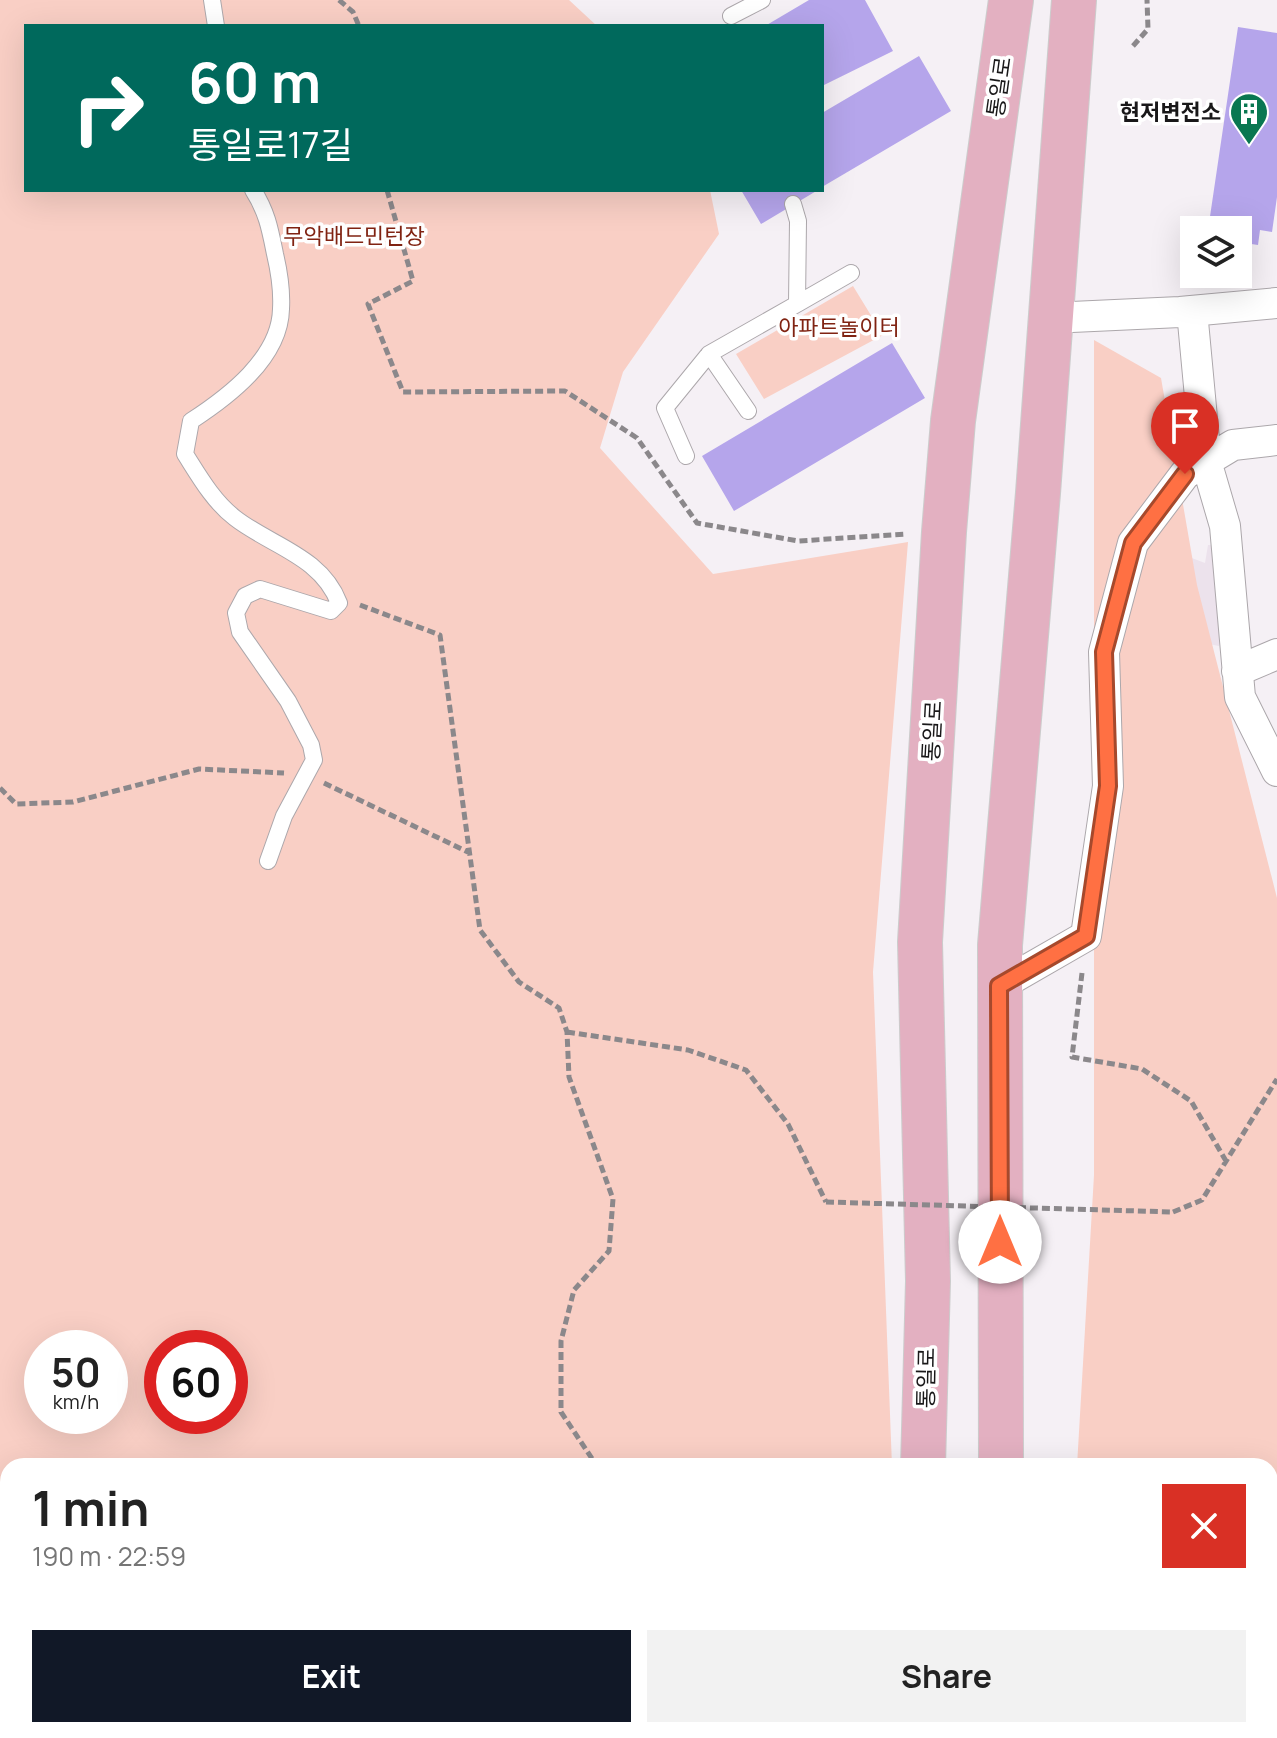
<!DOCTYPE html>
<html lang="en">
<head>
<meta charset="utf-8">
<style>
	body { margin:0; font-family:Manrope,"Noto Sans KR",sans-serif; background:#f2f2f2; color:#222; height:100vh; display:flex; flex-direction:column; font-size:30px; white-space:nowrap }
	* { box-sizing:border-box; margin:0 }
	p { font-size:26px; color:#767676 }
	.icon { flex:none; width:44px; height:44px; fill:none; stroke:currentColor; stroke-width:2; stroke-linecap:round; stroke-linejoin:round }
	.map { position:relative; flex:1; overflow:hidden }
	.drawer { position:absolute; left:0px; top:1458px; width:1278px; height:280px; display:flex; flex-direction:column; background:#fff; border-radius:24px 24px 0 0; box-shadow:0 8px 32px #0002 }
	.drawer>* { flex:none }
	.hud { position:absolute; left:24px; top:24px; width:800px; height:168px; border-radius:0px; box-shadow:0 8px 32px #0002; background:#00695c; color:#fff; overflow:hidden }
	.tools { position:absolute; left:1180px; top:216px; display:grid; gap:16px }
	.tools a { display:grid; place-items:center; width:72px; height:72px; border-radius:0px; background:#fff; box-shadow:0 8px 32px #0002; font-size:40px }
	.speed { position:absolute; left:24px; top:1330px; display:flex; gap:16px; font-size:40px; font-weight:700; text-align:center }
	.speed>* { display:grid; place-content:center; width:104px; height:104px; border-radius:50%; background:#fff; box-shadow:0 8px 32px #0002; line-height:1 }
	.speed small { font-size:20px; font-weight:400 }
	.speed .limit { border:12px solid #d22; background:#fff; color:#111 }
	.pin { position:absolute; display:grid; place-items:center; width:68px; height:68px; color:#fff; margin:-82px -34px; border-radius:50% 50% 50% 0; rotate:-45deg; box-shadow:0 0 8px #0007 }
	.pin .icon { rotate:45deg }
	.me { position:absolute; width:88px; margin:-44px; rotate:0deg; stroke-linejoin:round; filter:drop-shadow(0 0 6px #0008) }
	.turn { display:flex; align-items:center; gap:28px; height:168px; padding:0 32px; font-size:36px }
	.turn .icon { width:104px; height:104px; stroke-width:2.5 }
	.turn b { display:block; font-size:56px; line-height:68px }
	.round { display:grid; place-items:center; flex:none; width:84px; height:84px; border-radius:0px; background:#f2f2f2 }
	.headline { display:flex; align-items:center; justify-content:space-between; height:136px; padding:0 32px }
	h1 { font-size:48px; font-weight:700; line-height:60px }
	.button { display:flex; gap:16px; margin-top:auto; padding:16px 32px }
	.button a { flex:1; height:92px; border-radius:0px; background:#111827; color:#fff; font-size:32px; font-weight:700; line-height:92px; text-align:center }
	.button a+a { background:#f2f2f2; color:#222 }
	.map>svg:first-child { display:block }
	.built { fill:#ece2ec }
	.green { fill:#f9cfc5; fill-rule:evenodd }
	.building { fill:#b5a5eb }
	.lines { fill:none; stroke-linecap:round; stroke-linejoin:round }
	.lane-casing { stroke:#aca7ab; stroke-width:18 }
	.street-casing { stroke:#aca7ab; stroke-width:32 }
	.primary-casing { stroke:#ccc; stroke-width:46 }
	.path { stroke:#8b888b; stroke-width:5; stroke-dasharray:8 4; stroke-linecap:butt }
	.lane { stroke:#fff; stroke-width:16 }
	.street { stroke:#fff; stroke-width:30 }
	.primary { stroke:#e3b0c1; stroke-width:44 }
	.path-bridge { stroke:#8b888b; stroke-width:5; stroke-dasharray:8 4; stroke-linecap:butt }
	.route-casing { stroke:#a6492c; stroke-width:20 }
	.route { stroke:#ff7043; stroke-width:14 }
	.labels { text-anchor:middle; stroke-width:7; stroke-linejoin:round; paint-order:stroke }
	.street-label { font-size:22px; fill:#191819; stroke:#fff }
	.poi-label { font-size:22px; font-weight:bold; fill:#191819; stroke:#fff; text-anchor:end }
	.park-label { font-size:22px; fill:#802312; stroke:#fff }
</style>
</head>
<body>
<div class="map">
<svg width="1277" height="1738" viewBox="0 0 1277 1738">
	<rect width="100%" height="100%" fill="#f5f0f5"/>
	<path class="built" d="M1149,542L1205,563L1208,545L1236,546L1219,646L1138,630Z"/>
	<path class="green" d="M0,0H569L597,26H26V190H710L719,234L623,372L600,448L713,574L908,542L873,972L892,1466H8V1688L0,1690ZM42,1348H110V1416H42ZM162,1348H230V1416H162Z
		M853,286L883,335L764,399L736,354Z
		M1094,340L1161,378L1197,585L1277,898V1557L1270,1561V1466H1077L1094,1175Z
		M164,1730H556L554,1738H175Z
		M739,1730H895V1738H742Z"/>
	<path class="building" d="M809,0H865L893,51L822,86V26H765Z
		M1238,27L1277,33V197L1272,232L1260,230L1258,245L1238,242V230H1208Z
		M919,56L951,111L822,187V113Z
		M741,190H818L761,224Z
		M892,343L925,398L734,511L702,456Z"/>
	<g class="lines">
		<g class="lane-casing">
			<path id="lane" d="M212,0L216,26
				M731,16L762,0
				M253,190C267,212 270,229 275,254C279,271 282,292 281,309C280,358 228,397 191,421L185,454C199,476 213,501 235,518C271,546 321,556 339,603L331,611L260,589L245,596L236,613L240,632L288,701L311,745L314,760L284,816L268,861
				M797,304L851,273
				M709,354L748,411
				M686,456L665,408L709,354L797,304L798,221L793,204"/>
		</g>
		<g class="street-casing">
			<path id="street" d="M1192,311L1206,461L1225,526L1240,697L1277,771
				M1050,318L1180,312L1277,303
				M1237,671L1277,654
				M999,986L1086,936L1108,786L1104,652L1133,543L1185,474L1233,445L1277,440
				M1270,1680L1277,1685
				M1156,1738V1730"/>
		</g>
		<g class="primary-casing">
			<path id="primary" d="M923,1466L928,1281L920,942L944,532L953,421L1011,0
				M1001,1466L1000,945L1038,493L1074,0
				M921,1730L922,1738
				M1002,1738V1730"/>
		</g>
		<path class="path" d="M339,0L353,12L359,26
			M1133,46L1148,29L1147,0
			M387,190L413,281L368,304L403,392L565,391L637,438L697,523L798,541L907,534
			M360,605L440,635L480,930L519,982L559,1008L567,1032L569,1077L613,1199L609,1251L574,1290L561,1341V1412L597,1466
			M324,783L470,853
			M0,788L16,804L73,802L199,769L284,773
			M1082,973L1072,1057L1142,1069L1191,1101L1226,1161
			M567,1032L688,1050L746,1070L788,1124L826,1202
			M1173,1212L1202,1200L1277,1079
			M225,1738L232,1730"/>
		<use href="#lane" class="lane"/>
		<use href="#street" class="street"/>
		<use href="#primary" class="primary"/>
		<path class="path-bridge" d="M826,1202L1173,1212"/>
	</g>
	<g class="lines">
		<g class="route-casing">
			<path id="route" d="M1000,1242L999,986L1086,936L1108,786L1104,652L1133,543L1185,474"/>
		</g>
		<use href="#route" class="route"/>
	</g>
	<defs>
		<g id="building-pin" transform="scale(2)"><path d="M0 17L-7.5 6A9.5 9.5 0 1 1 7.5 6Z" fill="#097751" stroke="#fff"/><path d="M-4-6H4V6H1V3H-1V6H-4ZM-2.5-4.3h1.7v1.8h-1.7ZM.8-4.3h1.7v1.8H.8ZM-2.5-1h1.7V.8h-1.7ZM.8-1h1.7V.8H.8Z" fill="#fff"/></g>
	</defs>
	<g fill-rule="evenodd">
		<use href="#building-pin" x="1249" y="112"/>
	</g>
	<g class="labels">
		<g class="street-label">
			<text transform="translate(999 87) rotate(-82)" y="8">통일로</text>
			<text transform="translate(932 731) rotate(-87)" y="8">통일로</text>
			<text transform="translate(926 1378) rotate(-89)" y="8">통일로</text>
		</g>
		<g class="poi-label">
			<text x="1221" y="120">현저변전소</text>
		</g>
		<g class="park-label">
			<text x="354" y="244">무악배드민턴장</text>
			<text x="839" y="335">아파트놀이터</text>
		</g>
	</g>
</svg>
<div class="tools">
<a><svg class="icon" aria-label="layers" viewBox="0 0 24 24"><path d="M12 4l9 5-9 5-9-5zM3 14l9 5 9-5"/></svg></a>
</div>
<div class="speed"><div>50<small>km/h</small></div><div class="limit">60</div></div>
<div class="pin" style="left:1185px;top:474px;background:#d93025"><svg class="icon" aria-label="arrive" viewBox="0 0 24 24"><path d="M6 21V4h12l-3 4 3 4H6"/></svg></div>
<svg class="me" style="left:1000px;top:1242px" viewBox="-20 -20 40 40"><circle r="19" fill="#fff"/><path d="M0-13L10 11 0 6-10 11z" fill="#ff7043"/></svg>
<div class="hud">
<div class="turn"><svg class="icon" aria-label="right" viewBox="0 0 24 24"><path d="M7 20v-9h11M14 6l5 5-5 5"/></svg><div><b>60 m</b>통일로17길</div></div>
</div>
<section class="drawer">
<div class="headline"><div><h1>1 min</h1><p>190 m · 22:59</p></div><a class="round" style="background:#d93025;color:#fff"><svg class="icon" aria-label="close" viewBox="0 0 24 24"><path d="M6 6l12 12M18 6L6 18"/></svg></a></div>
<div class="button"><a>Exit</a><a>Share</a></div>
</section>
</div>
</body>
</html>
